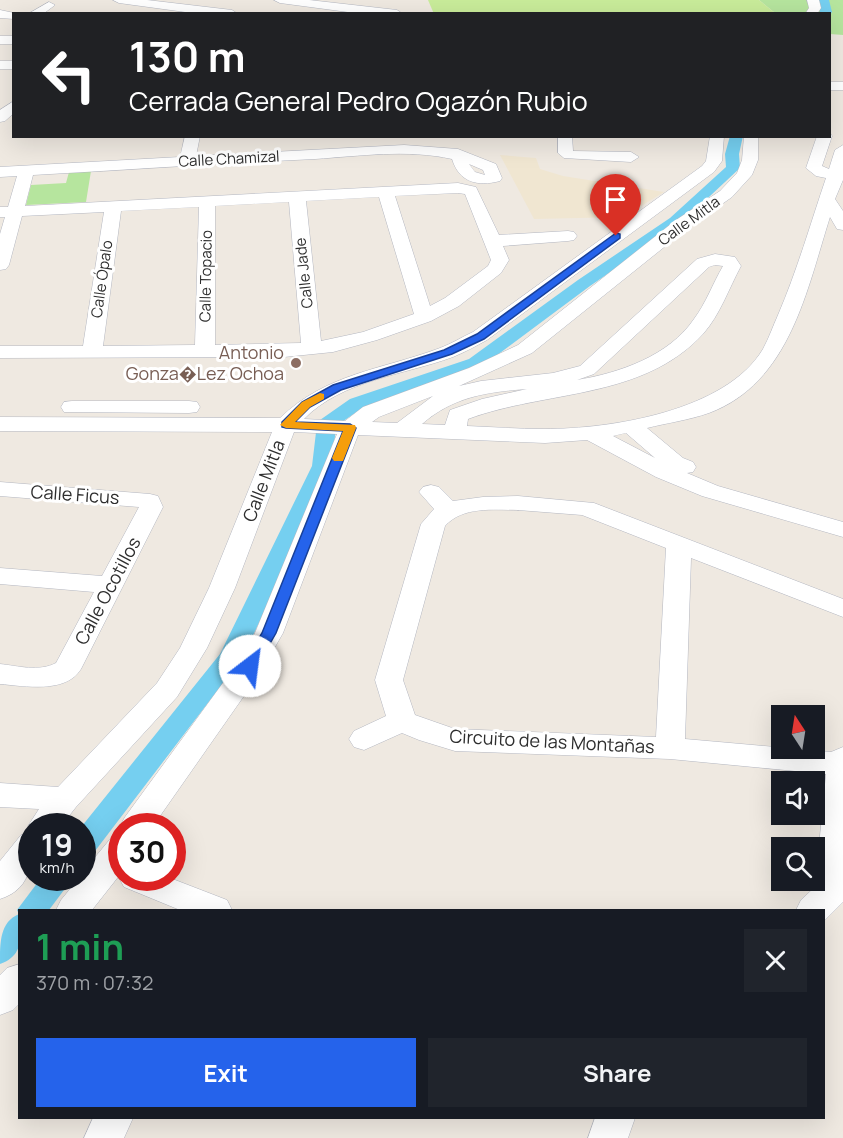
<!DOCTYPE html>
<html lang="en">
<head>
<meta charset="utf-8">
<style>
	body { margin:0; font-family:Manrope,sans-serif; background:#20242c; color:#f1f3f6; height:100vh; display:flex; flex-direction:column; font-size:22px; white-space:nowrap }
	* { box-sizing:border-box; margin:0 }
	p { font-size:20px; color:#9ea1a6 }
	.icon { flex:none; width:33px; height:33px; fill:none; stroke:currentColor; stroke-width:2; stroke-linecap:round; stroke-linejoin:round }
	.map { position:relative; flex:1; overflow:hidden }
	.side { position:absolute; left:18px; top:909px; width:807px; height:210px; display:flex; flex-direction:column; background:#171b24; border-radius:0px; box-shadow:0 6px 24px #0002 }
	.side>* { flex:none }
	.top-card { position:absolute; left:12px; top:12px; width:819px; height:126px; border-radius:0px; box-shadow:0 6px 24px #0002; background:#202124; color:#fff; overflow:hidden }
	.needle { width:39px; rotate:348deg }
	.controls { position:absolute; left:771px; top:705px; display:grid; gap:12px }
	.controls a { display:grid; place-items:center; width:54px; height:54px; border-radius:0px; background:#171b24; box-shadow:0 6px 24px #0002; font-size:30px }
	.speed { position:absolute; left:18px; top:813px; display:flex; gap:12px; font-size:30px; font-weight:700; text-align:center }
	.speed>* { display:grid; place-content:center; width:78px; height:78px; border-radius:50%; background:#171b24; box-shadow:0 6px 24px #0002; line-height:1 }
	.speed small { font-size:15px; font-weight:400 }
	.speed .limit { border:9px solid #d22; background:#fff; color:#111 }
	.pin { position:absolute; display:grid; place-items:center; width:51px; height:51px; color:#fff; margin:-62px -26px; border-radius:50% 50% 50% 0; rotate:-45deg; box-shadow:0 0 6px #0007 }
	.pin .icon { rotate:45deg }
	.me { position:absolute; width:66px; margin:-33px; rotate:30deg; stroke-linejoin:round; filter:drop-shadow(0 0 4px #0008) }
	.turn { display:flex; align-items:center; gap:21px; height:126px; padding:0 18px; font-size:27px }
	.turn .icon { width:78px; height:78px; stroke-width:2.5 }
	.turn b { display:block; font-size:42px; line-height:51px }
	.round { display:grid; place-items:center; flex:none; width:63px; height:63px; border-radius:0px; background:#20242c }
	.head { display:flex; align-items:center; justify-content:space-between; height:102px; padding:0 18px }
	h1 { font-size:36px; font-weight:700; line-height:45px; color:#1e9e55 }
	.action { display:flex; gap:12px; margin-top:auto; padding:12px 18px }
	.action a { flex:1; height:69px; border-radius:0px; background:#2563eb; color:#fff; font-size:24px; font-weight:700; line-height:69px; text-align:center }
	.action a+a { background:#20242c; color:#f1f3f6 }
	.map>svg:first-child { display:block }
	.education { fill:#f0e6d1 }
	.green { fill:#b6e59e }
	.pitch { fill:#c9ec9a }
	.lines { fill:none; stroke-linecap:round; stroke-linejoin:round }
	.canal { fill:#75cff0; fill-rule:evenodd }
	.minor-casing { stroke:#b4b7c1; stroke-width:1 }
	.minor { fill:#fff; fill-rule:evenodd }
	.route { fill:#2563eb; stroke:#184099; stroke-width:1.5 }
	.slow { fill:#f59e0b }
	.education-dot { fill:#8d6e63; stroke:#fff; stroke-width:2 }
	.labels { text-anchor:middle; stroke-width:6; stroke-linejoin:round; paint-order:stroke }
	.far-street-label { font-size:15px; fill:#2e2e2e; stroke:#fff }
	.education-label { font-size:18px; fill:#785e54; stroke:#fff; text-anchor:end }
	.street-label { font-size:18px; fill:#2e2e2e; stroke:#fff }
</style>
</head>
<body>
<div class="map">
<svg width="843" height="1138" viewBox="0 0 843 1138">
	<rect width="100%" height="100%" fill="#efe9e1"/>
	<path class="education" d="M500,155L536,158L540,169L563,176L664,192L623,217L534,219Z"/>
	<path class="green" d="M759,0H843V35L830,34V14L775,13Z
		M91,171L86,202L26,205L31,185L66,183L69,172Z"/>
	<path class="pitch" d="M428,0H759L775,13L434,14Z"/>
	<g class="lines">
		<path class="canal" d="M819,0H829L832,12L830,15V14H820Z
			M730,136H743L739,154L740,168L680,224L590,286L481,367L364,407L336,426L332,466L243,657L92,855L82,858V826L220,654L312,466L317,424L320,420L350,399L469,359L578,280L670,218L726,167L725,154Z
			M41,878H73L49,910H20C20,934 26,955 0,964C0,942 0,922 19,914L17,910Z"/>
		<g class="minor-casing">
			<path id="minor" d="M113,0H147L232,10L238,14H200L119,3Z
				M274,0H309L397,10L403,14H363L280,3Z
				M807,0H819L821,8L817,14H805L809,8Z
				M49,2L55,5L43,14H28Z
				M0,10L19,14H14V19L0,18Z
				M0,36H14V44H0Z
				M0,61H14V69H0Z
				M830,82H843V90H830Z
				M14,101V113L5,121L0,122V110Z
				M830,133L832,136L822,166L829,169L835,150L843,145V180L835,199L843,211V230L837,229L830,217C807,289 790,383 709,413C689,420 667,423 647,428L683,458L693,462L696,467L693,472L687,473L718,486L843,522V537L702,496L656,477L587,440L545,443L358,435L283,633L260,673L153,826H122V829L120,826L125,817L239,661L255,633L337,434L294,432L235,588L207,648L177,697L76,807L61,826H32C32,857 35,888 0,899V861L21,835L31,832L28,826L39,809L0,807V783L58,787L157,683L180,648L209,588L272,432L0,431V417L280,418C327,373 381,370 440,348C451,344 462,337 473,332L702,166L706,161L710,136H724L722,161L714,172L487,340C476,346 465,352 453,357C404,375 342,380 304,419L345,421L363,407L469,368L518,345L676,220L720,191L737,173L742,160L744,136H758V160L752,175L732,197L688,228L532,353L459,386L481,381L553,373L580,366L697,259L715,254L735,257L741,266C729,288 720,315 703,334C642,400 546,390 468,419L467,426C492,427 518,429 544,429C611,429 726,411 763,349C769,338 773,326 778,315C797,271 811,222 826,178L816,176L806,168L817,136H830ZM715,265L723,266C713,283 706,303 694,319C669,356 619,373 577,380L594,374L709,267ZM527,389L482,399L450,410L445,425L422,424C453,397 486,392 527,389ZM433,396L397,423L372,422L379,417ZM626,433L655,458L613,436Z
				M185,136H200L196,156L404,145L458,149L496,164L502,178L500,181C477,187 459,182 452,159C407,149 360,156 315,159C221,163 127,170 33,175L25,206L458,183L476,187L499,235L568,231L574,232L577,236L574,240L568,241L503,246L509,260L501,273L459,306L431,321L377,340L333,352L284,357L0,358V346H83L104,212L22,216L9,265L6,269L0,270V234L5,217H0V207H8L17,176L0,177V167L180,157ZM469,164L483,170L485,175L475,172ZM458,193L465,194L491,260L488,266L445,298L430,306L395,196ZM379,197L414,314L363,332L321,341L306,201ZM289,202L301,343L215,345V206ZM199,207L195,345L103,346L121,211Z
				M558,136H572L573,151L631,152L639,157L631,162L564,158L558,153Z
				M72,401H189L197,402L200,407L197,412L189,413L64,412L61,407L64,402Z
				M0,482L150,494L158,496L163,507L81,669C66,694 24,686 0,684V664C18,666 39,672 56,663L94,592L0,584V568L102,576L139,507L0,496Z
				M431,485L439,487L453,501L483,497L518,496L594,503L843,599V617L691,558L685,739L831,752L843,747V902L825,920L824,910H796L801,900L815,887L826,774L670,759L455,751L419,740L402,733L364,750L354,747L349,739L354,731L386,716L375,680L421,524L434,509L419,492L423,487ZM518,510L582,515L666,548L656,737L455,729L415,715L403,680L445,526C463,506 493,510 518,510Z
				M122,835V872L92,910H56L61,900L79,878H82V873L111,838Z
				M122,874V878H170L227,900L232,910H180L124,887L119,878Z
				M20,964V1003L13,1010L0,1015V975L7,968Z
				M93,1118H133L124,1138H84Z
				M595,1118H635L628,1138H588Z"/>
		</g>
		<use href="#minor" class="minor"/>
	</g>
	<path class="route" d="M616,233L620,234V238L484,339L452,354L341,390L310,407L295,422L350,424L356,428L276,633L255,670H245L242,666L262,633L343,431L286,428L282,427V422L302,402L333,385L444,350L477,334Z"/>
	<path class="slow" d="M320,393L324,394V399L310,407L295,422L355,425L356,428L343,461H334L332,458L343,431L286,428L280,425L302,402Z"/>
	<circle class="education-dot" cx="296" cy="363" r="6"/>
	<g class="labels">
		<g class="far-street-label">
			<text transform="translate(229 159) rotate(-3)" y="5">Calle Chamizal</text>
			<text transform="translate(689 221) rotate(-36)" y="5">Calle Mitla</text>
			<text transform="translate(304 273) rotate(-96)" y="5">Calle Jade</text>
			<text transform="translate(206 276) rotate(-89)" y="5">Calle Topacio</text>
			<text transform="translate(102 279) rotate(-82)" y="5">Calle Ópalo</text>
		</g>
		<g class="education-label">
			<text x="284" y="359">Antonio<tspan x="284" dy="21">Gonza�Lez Ochoa</tspan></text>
		</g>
		<g class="street-label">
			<text transform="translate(264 481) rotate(-69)" y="6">Calle Mitla</text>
			<text transform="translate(75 495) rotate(4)" y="6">Calle Ficus</text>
			<text transform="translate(108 591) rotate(-62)" y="6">Calle Ocotillos</text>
			<text transform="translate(552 742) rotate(3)" y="6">Circuito de las Montañas</text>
		</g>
	</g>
</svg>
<div class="controls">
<a><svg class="needle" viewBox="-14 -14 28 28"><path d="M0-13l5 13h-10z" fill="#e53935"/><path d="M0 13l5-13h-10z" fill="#9ea1a6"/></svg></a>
<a><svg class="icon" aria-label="sound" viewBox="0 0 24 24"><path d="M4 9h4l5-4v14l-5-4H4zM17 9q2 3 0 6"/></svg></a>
<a><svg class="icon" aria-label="search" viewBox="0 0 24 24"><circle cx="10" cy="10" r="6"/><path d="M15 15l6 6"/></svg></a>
</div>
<div class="speed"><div>19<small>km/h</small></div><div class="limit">30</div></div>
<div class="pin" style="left:616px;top:236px;background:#d93025"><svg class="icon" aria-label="arrive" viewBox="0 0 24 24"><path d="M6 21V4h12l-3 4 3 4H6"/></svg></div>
<svg class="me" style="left:250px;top:666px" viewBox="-20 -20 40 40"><circle r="19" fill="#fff"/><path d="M0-13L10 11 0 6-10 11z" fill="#2563eb"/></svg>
<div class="top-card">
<div class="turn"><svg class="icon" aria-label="left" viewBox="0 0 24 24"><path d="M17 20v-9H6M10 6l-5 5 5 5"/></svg><div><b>130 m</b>Cerrada General Pedro Ogazón Rubio</div></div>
</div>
<section class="side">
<div class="head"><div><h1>1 min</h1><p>370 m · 07:32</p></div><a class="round"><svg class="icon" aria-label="close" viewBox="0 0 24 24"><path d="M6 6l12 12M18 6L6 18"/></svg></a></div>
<div class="action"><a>Exit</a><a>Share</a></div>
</section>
</div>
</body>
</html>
